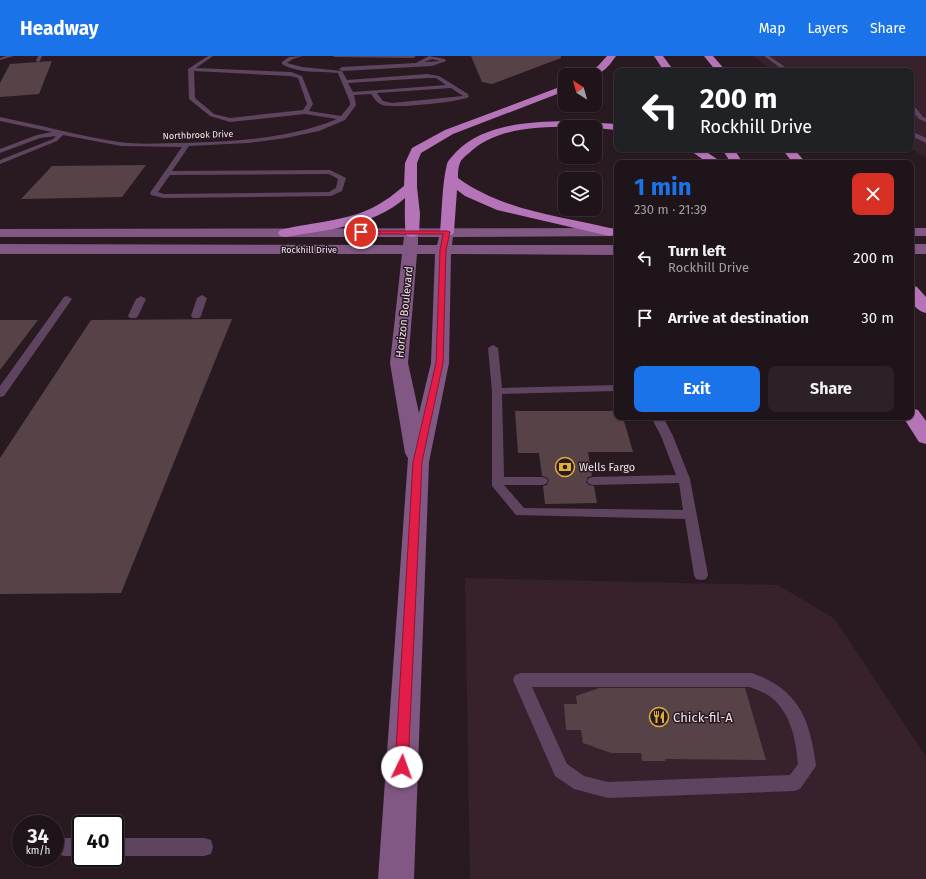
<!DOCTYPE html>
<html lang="en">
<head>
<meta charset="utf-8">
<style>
	body { margin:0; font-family:"Fira Sans",sans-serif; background:#2c2127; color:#f1f3f6; height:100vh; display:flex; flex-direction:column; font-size:15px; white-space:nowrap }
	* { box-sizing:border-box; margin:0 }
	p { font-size:13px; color:#a19ea2 }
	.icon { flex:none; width:22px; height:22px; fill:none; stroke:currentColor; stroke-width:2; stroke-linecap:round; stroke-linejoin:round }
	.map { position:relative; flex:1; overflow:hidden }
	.details { position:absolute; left:614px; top:104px; width:300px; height:260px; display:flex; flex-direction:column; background:#1f141a; border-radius:8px; box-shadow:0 1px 3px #0004,0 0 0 1px #3c3339 }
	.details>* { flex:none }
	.hud { position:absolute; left:614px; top:12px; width:300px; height:84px; border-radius:8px; box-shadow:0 1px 3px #0004,0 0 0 1px #3c3339; background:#202124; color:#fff; overflow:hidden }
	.needle { width:26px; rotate:323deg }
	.tools { position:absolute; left:558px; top:12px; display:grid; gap:8px }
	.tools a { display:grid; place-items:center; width:44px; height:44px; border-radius:8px; background:#1f141a; box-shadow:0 1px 3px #0004,0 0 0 1px #3c3339; font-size:20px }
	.speed { position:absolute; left:12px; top:759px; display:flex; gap:8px; font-size:20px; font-weight:700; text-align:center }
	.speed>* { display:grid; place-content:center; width:52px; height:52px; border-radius:50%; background:#1f141a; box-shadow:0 1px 3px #0004,0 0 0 1px #3c3339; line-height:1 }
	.speed small { font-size:10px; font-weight:400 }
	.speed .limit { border:2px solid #111; border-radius:6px; background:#fff; color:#111 }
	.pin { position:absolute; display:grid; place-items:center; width:34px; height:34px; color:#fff; margin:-17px; border:2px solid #fff; border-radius:50%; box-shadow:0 1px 4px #0007 }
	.me { position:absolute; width:44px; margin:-22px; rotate:3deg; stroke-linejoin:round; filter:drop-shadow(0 0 3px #0008) }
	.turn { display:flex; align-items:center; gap:14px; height:84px; padding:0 20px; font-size:18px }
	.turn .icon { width:52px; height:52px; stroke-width:2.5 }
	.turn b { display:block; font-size:28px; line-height:34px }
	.round { display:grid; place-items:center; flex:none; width:42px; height:42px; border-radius:8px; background:#2c2127 }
	.head { display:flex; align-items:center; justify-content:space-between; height:68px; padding:0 20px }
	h1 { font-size:24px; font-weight:700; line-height:30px; color:#1a73e8 }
	.primary-button { display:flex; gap:8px; margin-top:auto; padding:8px 20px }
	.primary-button a { flex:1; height:46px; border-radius:8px; background:#1a73e8; color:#fff; font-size:16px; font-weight:700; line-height:46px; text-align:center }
	.primary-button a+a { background:#2c2127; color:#f1f3f6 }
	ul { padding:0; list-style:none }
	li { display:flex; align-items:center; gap:12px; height:60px; padding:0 20px }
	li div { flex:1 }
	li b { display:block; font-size:15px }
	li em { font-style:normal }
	header { display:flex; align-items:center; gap:24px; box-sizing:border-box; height:56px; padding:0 20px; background:#1a73e8; color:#fff }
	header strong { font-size:19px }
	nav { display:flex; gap:22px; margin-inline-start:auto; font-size:14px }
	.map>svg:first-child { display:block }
	.built { fill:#37212d }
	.building { fill:#574347 }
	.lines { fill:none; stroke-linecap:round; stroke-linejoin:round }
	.lane { fill:#5e445f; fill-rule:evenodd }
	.secondary { fill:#815783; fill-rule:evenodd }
	.highway { fill:#b574b8; fill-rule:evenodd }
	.route { fill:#e11d48; stroke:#92132f }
	.labels { text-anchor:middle; stroke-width:3; stroke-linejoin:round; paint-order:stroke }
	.far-street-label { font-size:9px; fill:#efe3e9; stroke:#291a22 }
	.street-label { font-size:11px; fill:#efe3e9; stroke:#291a22 }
	.poi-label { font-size:11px; fill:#efe3e9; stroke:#291a22; text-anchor:start }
	.near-poi-label { font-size:13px; fill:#efe3e9; stroke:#291a22; text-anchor:start }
</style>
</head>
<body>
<header>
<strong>Headway</strong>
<nav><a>Map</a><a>Layers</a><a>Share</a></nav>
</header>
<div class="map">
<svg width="926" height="823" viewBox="0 0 926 823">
	<rect width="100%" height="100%" fill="#291a22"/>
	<path class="built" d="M753,0H926V101L911,93V15H773Z
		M465,522L778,529L835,563L926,701V823H470Z"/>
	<path class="building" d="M471,0H561V2L492,28L482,26Z
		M52,5L39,38L0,41V27L10,8Z
		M146,109L122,141L21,143L52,110Z
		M232,263L121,537L0,538V402L91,264Z
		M0,264H38L0,314Z
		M515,355H617V361H623L624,365L633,396H588L592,420L588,421L586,426L589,429L594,430L597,447L545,448L543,430L547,429L549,424L546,421L542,420L539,397H518Z
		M599,632H745L766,704L665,703V705H642L641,697H611L583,687L581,674H566L564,648H577L576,640Z"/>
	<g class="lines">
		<path class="lane" d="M6,0H14L0,4V2Z
			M38,0H42L40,5L38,6L36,5Z
			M208,0H213L196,12L291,16L302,20L313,48L309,55L341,60L350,49V46L338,17C320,15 298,18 282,8V6L289,1L303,0L293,3L287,7L302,11L342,15L347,24L427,18L439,20L468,38L469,41C460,46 392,53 382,49C377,47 374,42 371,38L354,39L356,49L345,64L319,75L286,82L248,87L189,90L172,115L330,114L346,122L342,135L331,140L163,142L151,139L150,137L182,91L121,90L63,79L57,85L0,108V104L53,83L56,80L40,82L0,97V93L37,79L52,76L0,65V61C40,69 79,80 119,86C140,89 163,87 185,87C236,85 289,83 337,63L305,58L230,66L210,60L189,43L188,13ZM194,15L290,20L298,22L307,48L303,54L230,62L214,58L195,42ZM427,22H436L446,29L353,36L348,27ZM451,32L463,40L392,47L383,45L377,37ZM329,118L338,123L336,132L329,136L164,138L158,136L170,119Z
			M333,0H415V1L413,2L335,1Z
			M429,0L445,3L446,5L432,10L342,15L339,13L342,11L416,7ZM432,3L440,5L424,6Z
			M764,0H769L791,15H785Z
			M912,52H916L923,61L926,62V66L919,63L911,53Z
			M911,75L926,82V87L911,80Z
			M202,239L207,242L201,260L199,262H193L191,260L197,242Z
			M67,240L72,243L4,340L0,341V330L64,241Z
			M141,240L146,243L138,260L136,262H130L128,260L136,243Z
			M493,289L498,292L502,332L617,329V335L502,338L504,421H542L546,422L548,425L546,428L542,429H504L524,452L683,454L679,427L593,429L589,428L587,425L589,422L593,421L676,419L661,380L651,361H663L673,380L690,423L708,519L706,523L701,524L696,523L694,519L685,463L516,459L492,430V335L488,292Z
			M521,617H752C799,634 810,663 816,710L800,733L794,735L608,742L574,733L555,720L513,624L515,619ZM532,631H750C757,634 766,637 772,642C791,658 796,684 798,708L790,719L608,726L584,720L567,708Z
			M64,782H81V800H64L57,798L55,792L57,784Z
			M115,782H204L211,784L213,791L211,798L204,800H115Z"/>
		<path class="secondary" d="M617,172V180L453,181L452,189H617V199L451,198L449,307L429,406L414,823H378L408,402L405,397L390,307L402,198H0V188L403,189L404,181H0V173ZM418,181H439L437,189H418ZM417,198H435L431,307L419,357L408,307Z
			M911,172H926V180H911Z
			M911,188H926V198H911Z"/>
		<path class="highway" d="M607,0H616C606,14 602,19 585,19L598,10Z
			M654,0H663L674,15H664Z
			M704,0H713L726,15H716Z
			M565,29V35L453,78L421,97L417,107V131L420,158L419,177L417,180L412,181L407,180C404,176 405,150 405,142C372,171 326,174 285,181L280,180L278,177L280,174C315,165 353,166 384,145C391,141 397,135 404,130L405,107L412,92L445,74Z
			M566,65L617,68V74L595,72V71C554,71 499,67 468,98C465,100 461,104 460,107C458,111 458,118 458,122C503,155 561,160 614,173L616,176L614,179L609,180L497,154L465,140L457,134L454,176L452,179L447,180L442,179L440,176C442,156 442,128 447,108C448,104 453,100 456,96C484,68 528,66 566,65Z
			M688,93H702L723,107H708Z
			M722,93H734L743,107H731Z
			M782,93H794L806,107H793Z
			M911,229L917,231L926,241V257C911,253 911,242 911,229Z
			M911,352L918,354L926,365V388L919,386L903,361H911Z"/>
	</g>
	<path class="route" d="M358,175H447L450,176L446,194L443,307L422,406L408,711L406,716L402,717L397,716L395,711L413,406L436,307L440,194L443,178H358Z"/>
	<defs>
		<g id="bank-ring" transform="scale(1)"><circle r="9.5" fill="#291a22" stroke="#e0b034" stroke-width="1.5"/><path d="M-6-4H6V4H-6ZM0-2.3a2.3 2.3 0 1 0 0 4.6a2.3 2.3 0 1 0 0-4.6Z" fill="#e0b034"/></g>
		<g id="restaurant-ring" transform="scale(1)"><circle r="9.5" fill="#291a22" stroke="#e0b034" stroke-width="1.5"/><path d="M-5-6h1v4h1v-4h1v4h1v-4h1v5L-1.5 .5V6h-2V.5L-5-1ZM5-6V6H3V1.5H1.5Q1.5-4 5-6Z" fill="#e0b034"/></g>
	</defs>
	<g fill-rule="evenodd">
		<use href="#bank-ring" x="565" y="411"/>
		<use href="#restaurant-ring" x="659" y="661"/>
	</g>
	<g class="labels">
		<g class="far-street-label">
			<text transform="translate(198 79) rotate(-2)" y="3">Northbrook Drive</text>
			<text x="309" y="197">Rockhill Drive</text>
		</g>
		<g class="street-label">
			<text transform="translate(404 256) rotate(-84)" y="4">Horizon Boulevard</text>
		</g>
		<g class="poi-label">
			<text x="579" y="415">Wells Fargo</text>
		</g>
		<g class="near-poi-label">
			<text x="673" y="666">Chick-fil-A</text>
		</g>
	</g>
</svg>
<div class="tools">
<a><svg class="needle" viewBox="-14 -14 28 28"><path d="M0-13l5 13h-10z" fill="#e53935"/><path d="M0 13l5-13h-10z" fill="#a19ea2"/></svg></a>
<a><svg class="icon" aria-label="search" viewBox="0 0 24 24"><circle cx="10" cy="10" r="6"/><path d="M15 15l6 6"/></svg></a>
<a><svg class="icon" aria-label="layers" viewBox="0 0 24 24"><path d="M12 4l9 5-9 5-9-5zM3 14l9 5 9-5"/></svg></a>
</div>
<div class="speed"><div>34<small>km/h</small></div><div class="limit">40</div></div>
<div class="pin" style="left:361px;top:176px;background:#d93025"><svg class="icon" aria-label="arrive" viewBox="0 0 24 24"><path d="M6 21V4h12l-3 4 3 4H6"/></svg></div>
<svg class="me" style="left:402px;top:711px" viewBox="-20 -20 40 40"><circle r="19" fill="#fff"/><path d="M0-13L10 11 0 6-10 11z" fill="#e11d48"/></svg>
<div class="hud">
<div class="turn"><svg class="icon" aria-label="left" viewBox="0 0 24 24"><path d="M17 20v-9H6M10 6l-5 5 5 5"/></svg><div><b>200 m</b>Rockhill Drive</div></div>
</div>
<section class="details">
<div class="head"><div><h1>1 min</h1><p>230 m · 21:39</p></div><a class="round" style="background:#d93025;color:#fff"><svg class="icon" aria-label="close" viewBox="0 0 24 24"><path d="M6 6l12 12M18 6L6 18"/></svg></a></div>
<ul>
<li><svg class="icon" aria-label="left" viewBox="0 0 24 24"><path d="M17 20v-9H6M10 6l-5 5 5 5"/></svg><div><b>Turn left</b><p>Rockhill Drive</p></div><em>200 m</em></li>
<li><svg class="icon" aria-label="arrive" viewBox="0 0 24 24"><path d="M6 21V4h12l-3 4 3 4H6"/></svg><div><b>Arrive at destination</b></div><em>30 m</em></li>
</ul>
<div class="primary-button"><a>Exit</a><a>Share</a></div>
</section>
</div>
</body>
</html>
